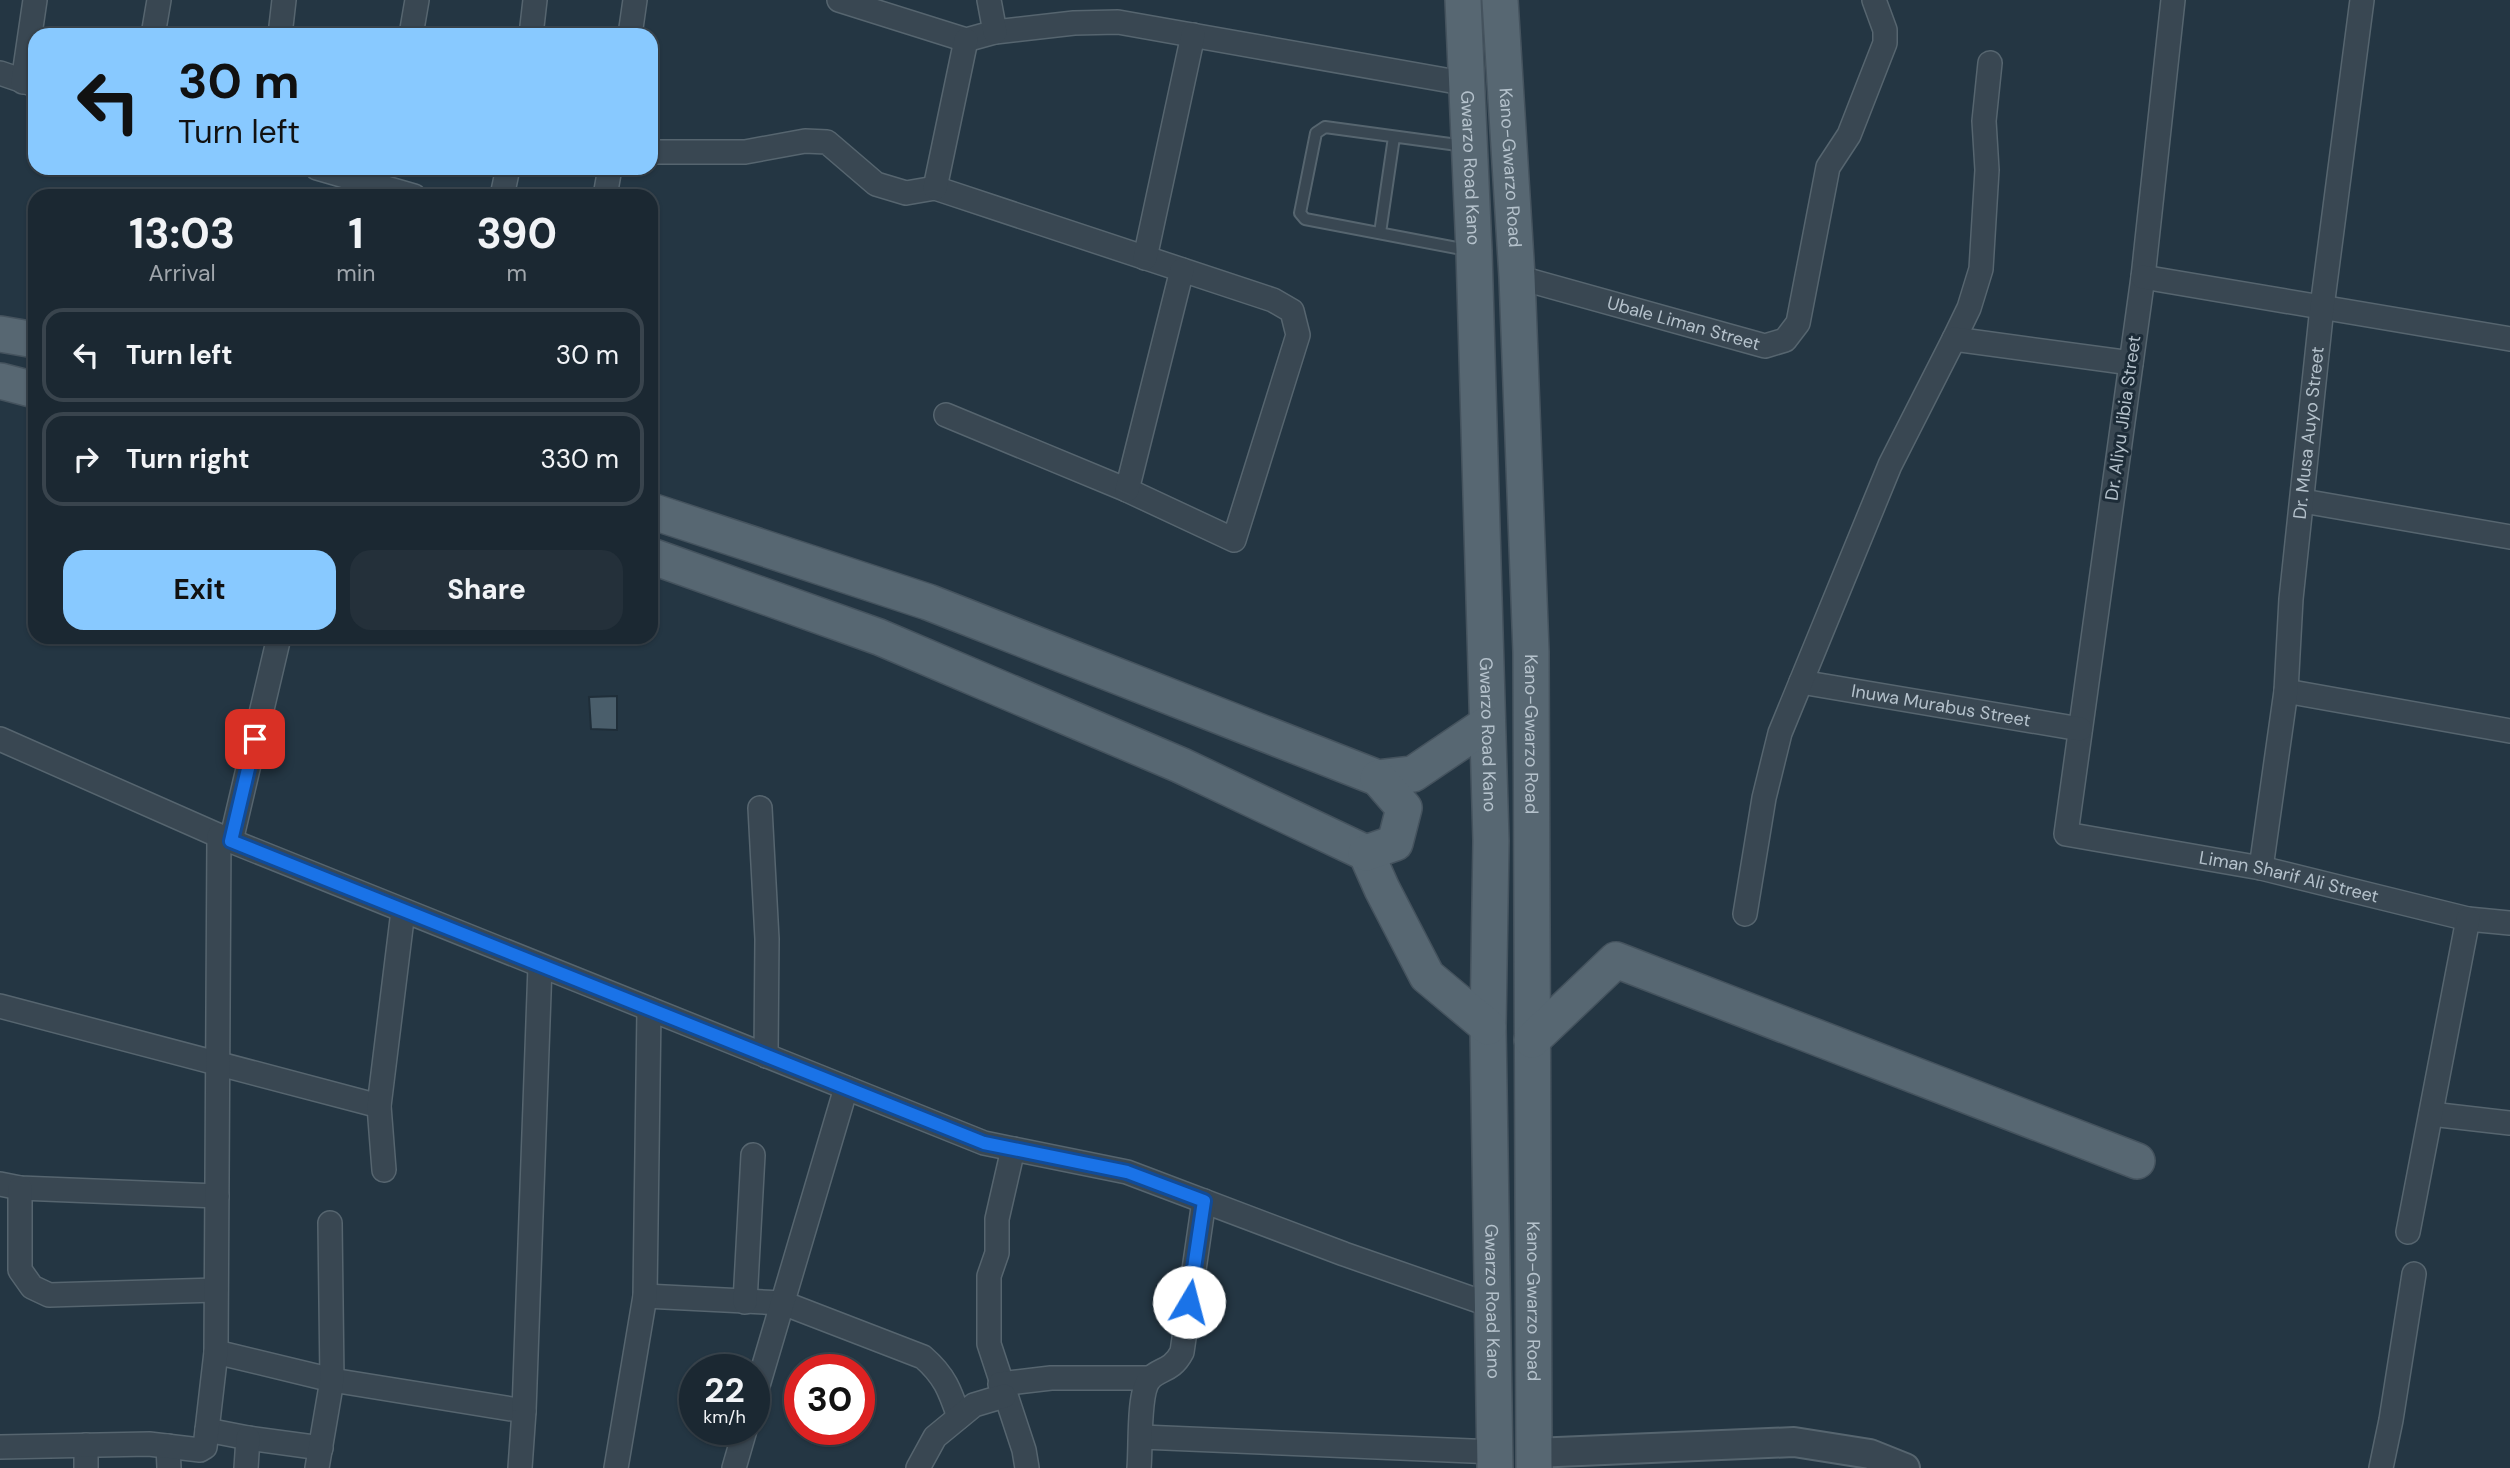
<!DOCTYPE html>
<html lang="en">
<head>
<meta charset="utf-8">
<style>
	body { margin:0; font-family:"DM Sans",sans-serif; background:#24303a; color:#f1f3f6; height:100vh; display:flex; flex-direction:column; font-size:26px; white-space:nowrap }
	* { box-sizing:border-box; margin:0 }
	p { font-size:23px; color:#a0a6ac }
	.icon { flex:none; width:38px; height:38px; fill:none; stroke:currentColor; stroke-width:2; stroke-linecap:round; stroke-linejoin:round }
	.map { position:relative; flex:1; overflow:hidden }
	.details { position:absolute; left:28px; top:189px; width:630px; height:455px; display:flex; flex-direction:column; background:#1b2832; border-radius:21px; box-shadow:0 2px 5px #0004,0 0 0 2px #39444d }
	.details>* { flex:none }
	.hud { position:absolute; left:28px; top:28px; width:630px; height:147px; border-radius:21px; box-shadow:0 2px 5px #0004,0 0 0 2px #39444d; background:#88c9ff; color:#111; overflow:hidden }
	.speed { position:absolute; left:679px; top:1354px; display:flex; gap:14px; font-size:35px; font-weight:700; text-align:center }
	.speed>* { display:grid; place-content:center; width:91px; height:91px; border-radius:50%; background:#1b2832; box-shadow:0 2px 5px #0004,0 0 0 2px #39444d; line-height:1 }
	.speed small { font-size:18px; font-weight:400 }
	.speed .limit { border:10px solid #d22; background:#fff; color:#111 }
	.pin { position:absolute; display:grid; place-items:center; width:60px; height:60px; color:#fff; margin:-30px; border-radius:14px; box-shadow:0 4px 10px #0006 }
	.me { position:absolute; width:77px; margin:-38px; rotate:8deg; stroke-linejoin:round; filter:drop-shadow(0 0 5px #0008) }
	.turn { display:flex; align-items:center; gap:24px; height:147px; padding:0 35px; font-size:32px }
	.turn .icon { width:91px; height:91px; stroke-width:2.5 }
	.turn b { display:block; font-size:49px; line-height:60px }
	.eta { display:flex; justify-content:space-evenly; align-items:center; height:119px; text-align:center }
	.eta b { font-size:42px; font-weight:700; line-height:49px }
	.primary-button { display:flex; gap:14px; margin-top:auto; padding:14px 35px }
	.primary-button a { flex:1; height:80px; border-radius:21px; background:#88c9ff; color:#111; font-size:28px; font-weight:700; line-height:80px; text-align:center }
	.primary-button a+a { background:#24303a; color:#f1f3f6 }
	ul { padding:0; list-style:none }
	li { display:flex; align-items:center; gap:21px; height:94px; margin:0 14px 10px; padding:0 21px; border:4px solid #39444d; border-radius:21px }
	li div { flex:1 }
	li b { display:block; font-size:26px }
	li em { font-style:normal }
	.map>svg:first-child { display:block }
	.building { fill:#4a5e6b; stroke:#1f2e39; stroke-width:2 }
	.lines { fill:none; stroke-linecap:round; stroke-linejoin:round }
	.service-casing { stroke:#56656f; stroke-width:14 }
	.minor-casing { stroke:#56656f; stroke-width:26 }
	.tertiary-casing { stroke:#56656f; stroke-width:32 }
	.primary-casing { stroke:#45535e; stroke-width:38 }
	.service { stroke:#394752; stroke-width:10 }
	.minor { stroke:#394752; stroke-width:23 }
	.tertiary { stroke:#394752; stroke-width:28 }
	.primary { stroke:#576772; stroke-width:35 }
	.route-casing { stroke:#114b97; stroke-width:18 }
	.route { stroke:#1a73e8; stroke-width:12 }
	.labels { text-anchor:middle; stroke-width:6; stroke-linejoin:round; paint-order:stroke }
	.street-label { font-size:18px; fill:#b5c2cc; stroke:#1d2c38 }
</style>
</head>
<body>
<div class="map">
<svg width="2510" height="1468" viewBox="0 0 2510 1468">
	<rect width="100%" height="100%" fill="#243643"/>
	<path class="building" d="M617,696V730L591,729L589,697Z"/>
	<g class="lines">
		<g class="service-casing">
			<path id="service" d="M1465,146L1325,127L1316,133L1300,213L1305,219L1467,250
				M1380,233L1394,137"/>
		</g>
		<g class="minor-casing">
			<g id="minor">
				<path d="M839,0L966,40L995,32L1074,23L1118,22L1468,84"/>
				<path d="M989,0L995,32"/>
				<path id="s1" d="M2173,0L2143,277L2066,834L2261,868L2468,919L2510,923"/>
				<path d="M153,35L159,0"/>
				<path d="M280,35L284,0"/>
				<path d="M411,35L417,0"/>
				<path d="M531,35L535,0"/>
				<path d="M630,35L635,0"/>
				<path d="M0,73L35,85"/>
				<path d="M23,82L35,0"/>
				<path d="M651,152H745L805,141L827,142L876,184L906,193L935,188L1273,300L1292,311L1298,335L1234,540L1127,490L946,415"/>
				<path d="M317,168L414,196"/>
				<path d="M935,188L966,40"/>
				<path d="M502,196L508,168"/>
				<path d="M605,196L610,168"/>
				<path d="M1145,258L1193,35"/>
				<path id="s2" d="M1517,277L1765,346L1785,340L1798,323L1828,167L1849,135L1885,43V30L1874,0"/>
				<path d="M2143,277L2510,339"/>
				<path d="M1954,339L1969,308L1981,269L1987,170L1984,121L1990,63"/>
				<path d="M1127,490L1182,270"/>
				<path d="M2303,501L2510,537"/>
				<path id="s3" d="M1801,682L2080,729"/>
				<path d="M2286,691L2510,731"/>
				<path d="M0,739L231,841L984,1143L1127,1172L1344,1254L1493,1306"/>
				<path d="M760,808L767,939L766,1056"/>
				<path d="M231,841L279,637"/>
				<path id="s4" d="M2261,868L2286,691L2291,599L2322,307L2362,0"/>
				<path d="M1745,914L1764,798L1780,733L1890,465L1954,339L2131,363"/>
				<path d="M0,1006L379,1106"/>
				<path d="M2431,1114L2510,1123"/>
				<path d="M1013,1149L997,1219V1253L989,1276V1344L1024,1450L1027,1468"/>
				<path d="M384,1170L379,1106L403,911"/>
				<path d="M0,1184L20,1188L217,1196"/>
				<path d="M20,1188V1270L32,1287L49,1295L216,1290"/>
				<path d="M2408,1232L2468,919"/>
				<path d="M645,1296L783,1303L923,1357C945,1376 950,1391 959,1417"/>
				<path d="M745,1302L753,1155"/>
				<path d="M216,1352L332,1380L524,1411"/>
				<path d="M1000,1384L1051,1378H1150"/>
				<path d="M754,1399L846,1088"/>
				<path d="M207,1430L248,1438L321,1448"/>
				<path d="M1142,1437L1495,1452"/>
				<path d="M86,1445V1468"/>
				<path d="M168,1446L169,1468"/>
				<path d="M0,1447L149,1444L200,1450L205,1447L216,1352L219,836"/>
				<path d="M246,1468L248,1438"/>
				<path d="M317,1468L332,1380L330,1223"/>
				<path d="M520,1468L524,1411L540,966"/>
				<path d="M616,1468L645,1296L649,1009"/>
				<path d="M734,1468L745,1430"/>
				<path d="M918,1468L935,1437L974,1405L1004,1396"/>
				<path d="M1139,1468C1141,1448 1138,1394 1149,1380C1158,1368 1171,1373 1182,1352L1204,1201"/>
				<path d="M2381,1468L2391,1420L2414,1274"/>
			</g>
		</g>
		<g class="tertiary-casing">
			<path id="tertiary" d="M1534,1453L1794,1442L1870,1454L1905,1468"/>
		</g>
		<g class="primary-casing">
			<g id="primary">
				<path id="s5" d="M1463,0L1474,251L1491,841L1488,1027L1495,1468"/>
				<path id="s6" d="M1500,0L1517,277L1531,652L1534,1468"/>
				<path d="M0,334L35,340"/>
				<path d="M0,381L35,390"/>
				<path d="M651,511L928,602L1378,778L1413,774L1487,724"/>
				<path d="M651,556L879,637L1180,765L1366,853L1382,889L1427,976L1488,1027"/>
				<path d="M1366,853L1395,843L1404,808L1378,778"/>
				<path d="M1532,1040L1616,960L2137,1161"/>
			</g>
		</g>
		<use href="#service" class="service"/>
		<use href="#minor" class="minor"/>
		<use href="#tertiary" class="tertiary"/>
		<use href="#primary" class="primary"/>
	</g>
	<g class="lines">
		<g class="route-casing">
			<path id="route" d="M255,739L231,841L984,1143L1127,1172L1204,1201L1189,1302"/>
		</g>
		<use href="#route" class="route"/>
	</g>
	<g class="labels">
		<g class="street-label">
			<text dy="6" stroke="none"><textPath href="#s5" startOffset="168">Gwarzo Road Kano</textPath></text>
			<text dy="6" stroke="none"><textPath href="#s6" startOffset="168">Kano-Gwarzo Road</textPath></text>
			<text dy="6" stroke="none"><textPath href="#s2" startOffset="173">Ubale Liman Street</textPath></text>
			<text transform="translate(2123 418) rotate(-82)" y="6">Dr. Aliyu Jibia Street</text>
			<text dy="6" stroke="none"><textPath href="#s4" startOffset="438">Dr. Musa Auyo Street</textPath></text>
			<text dy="6" stroke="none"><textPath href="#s3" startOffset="142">Inuwa Murabus Street</textPath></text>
			<text dy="6" stroke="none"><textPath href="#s5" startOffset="735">Gwarzo Road Kano</textPath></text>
			<text dy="6" stroke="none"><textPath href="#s6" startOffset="735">Kano-Gwarzo Road</textPath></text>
			<text dy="6" stroke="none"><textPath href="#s1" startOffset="1068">Liman Sharif Ali Street</textPath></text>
			<text dy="6" stroke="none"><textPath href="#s5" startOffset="1302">Gwarzo Road Kano</textPath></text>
			<text dy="6" stroke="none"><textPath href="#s6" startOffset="1302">Kano-Gwarzo Road</textPath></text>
		</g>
	</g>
</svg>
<div class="speed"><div>22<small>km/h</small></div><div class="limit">30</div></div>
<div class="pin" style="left:255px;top:739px;background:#d93025"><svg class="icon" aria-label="arrive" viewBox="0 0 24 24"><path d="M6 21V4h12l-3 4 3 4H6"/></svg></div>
<svg class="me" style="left:1189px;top:1302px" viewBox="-20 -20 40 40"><circle r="19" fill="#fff"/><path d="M0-13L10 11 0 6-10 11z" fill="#1a73e8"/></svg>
<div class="hud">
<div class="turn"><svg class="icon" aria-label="left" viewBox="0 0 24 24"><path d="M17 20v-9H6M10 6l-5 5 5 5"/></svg><div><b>30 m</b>Turn left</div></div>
</div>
<section class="details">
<div class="eta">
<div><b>13:03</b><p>Arrival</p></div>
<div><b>1</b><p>min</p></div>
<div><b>390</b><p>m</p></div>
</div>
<ul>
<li><svg class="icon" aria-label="left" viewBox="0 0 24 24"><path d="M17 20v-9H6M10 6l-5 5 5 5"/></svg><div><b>Turn left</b></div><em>30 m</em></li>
<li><svg class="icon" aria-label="right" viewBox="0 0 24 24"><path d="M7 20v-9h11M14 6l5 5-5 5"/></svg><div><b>Turn right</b></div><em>330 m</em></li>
</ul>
<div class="primary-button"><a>Exit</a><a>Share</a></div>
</section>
</div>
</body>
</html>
